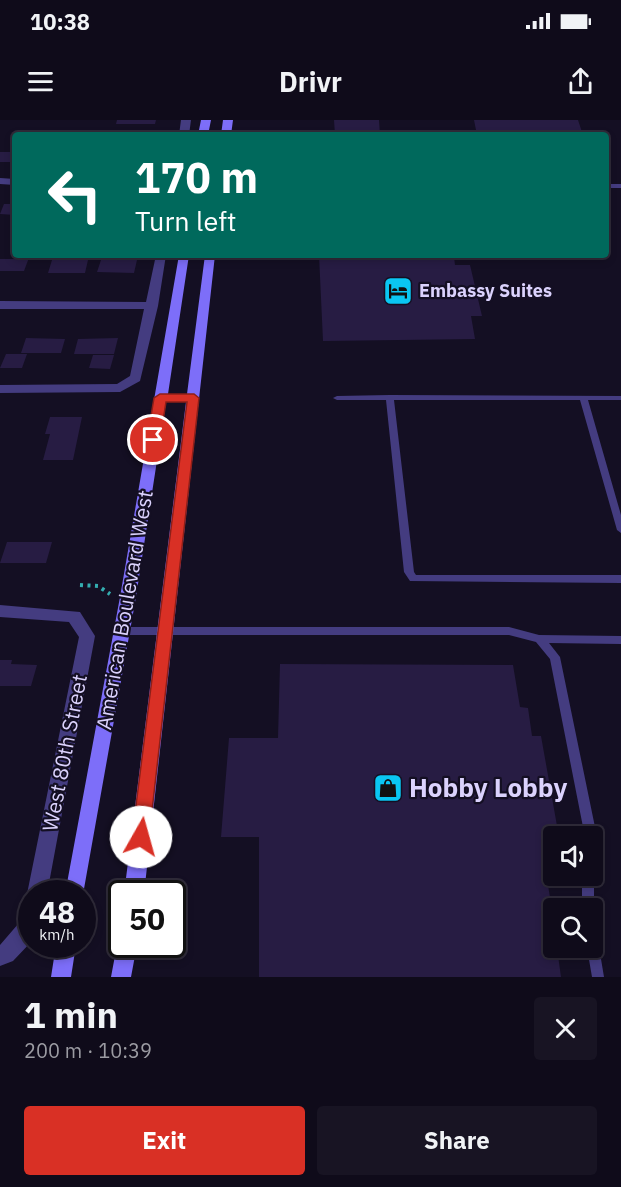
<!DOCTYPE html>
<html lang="en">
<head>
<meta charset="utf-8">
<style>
	body { margin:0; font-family:"IBM Plex Sans",sans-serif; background:#181423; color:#f1f3f6; height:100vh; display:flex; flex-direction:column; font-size:22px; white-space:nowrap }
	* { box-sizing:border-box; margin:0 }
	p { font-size:20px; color:#9b9ba2 }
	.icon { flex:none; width:33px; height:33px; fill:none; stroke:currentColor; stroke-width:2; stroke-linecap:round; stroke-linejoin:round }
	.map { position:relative; height:857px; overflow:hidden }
	.details { display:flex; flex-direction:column; background:#0f0b1a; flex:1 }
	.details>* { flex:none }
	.hud { position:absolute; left:12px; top:12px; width:597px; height:126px; border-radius:6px; box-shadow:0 3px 9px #0003,0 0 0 2px #2f2b39; background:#00695c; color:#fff; overflow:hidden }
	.tools { position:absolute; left:543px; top:706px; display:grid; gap:12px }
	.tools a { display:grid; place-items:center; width:60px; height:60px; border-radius:6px; background:#0f0b1a; box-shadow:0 3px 9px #0003,0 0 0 2px #2f2b39; font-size:30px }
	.speed { position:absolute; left:18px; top:760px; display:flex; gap:12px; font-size:30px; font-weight:700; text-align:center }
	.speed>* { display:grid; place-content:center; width:78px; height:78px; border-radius:50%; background:#0f0b1a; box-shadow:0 3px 9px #0003,0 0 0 2px #2f2b39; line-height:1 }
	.speed small { font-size:15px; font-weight:400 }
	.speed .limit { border:3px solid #111; border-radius:9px; background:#fff; color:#111 }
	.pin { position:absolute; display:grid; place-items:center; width:51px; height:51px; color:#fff; margin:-26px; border:3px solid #fff; border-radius:50%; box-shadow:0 2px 6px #0007 }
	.me { position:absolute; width:66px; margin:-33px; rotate:7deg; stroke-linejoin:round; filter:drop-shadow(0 0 4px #0008) }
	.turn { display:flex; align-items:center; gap:21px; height:126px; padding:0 24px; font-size:27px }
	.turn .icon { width:78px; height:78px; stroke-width:2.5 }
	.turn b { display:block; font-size:42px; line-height:51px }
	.round { display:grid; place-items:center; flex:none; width:63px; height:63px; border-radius:6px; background:#181423 }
	.headline { display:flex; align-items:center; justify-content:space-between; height:102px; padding:0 24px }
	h1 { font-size:36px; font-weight:700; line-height:45px }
	.cta { display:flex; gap:12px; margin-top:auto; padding:12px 24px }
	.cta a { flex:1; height:69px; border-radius:6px; background:#d93025; color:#fff; font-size:24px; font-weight:700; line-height:69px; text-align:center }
	.cta a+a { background:#181423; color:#f1f3f6 }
	.status { display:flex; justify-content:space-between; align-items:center; height:42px; padding:0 30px; background:#0f0b1a; direction:ltr }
	.status svg { height:16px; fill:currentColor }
	header { display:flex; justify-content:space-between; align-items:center; height:78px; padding:0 24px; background:#0f0b1a; font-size:27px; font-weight:700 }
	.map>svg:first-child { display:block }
	.building { fill:#271c43 }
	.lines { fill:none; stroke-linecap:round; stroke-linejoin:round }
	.path { stroke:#34adb0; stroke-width:4; stroke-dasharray:3 4.5; stroke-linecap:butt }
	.lane { fill:#443c80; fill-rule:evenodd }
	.street { fill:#443c80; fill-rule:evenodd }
	.secondary { fill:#7d6ef9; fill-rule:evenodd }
	.route { fill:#d93025; stroke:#8d1f18; stroke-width:1.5 }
	.labels { text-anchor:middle; stroke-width:4.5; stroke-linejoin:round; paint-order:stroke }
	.far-poi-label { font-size:18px; font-weight:bold; fill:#dbd2fd; stroke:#140f23; text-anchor:start }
	.street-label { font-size:21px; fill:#dbd2fd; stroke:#140f23 }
	.near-poi-label { font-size:26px; font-weight:bold; fill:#dbd2fd; stroke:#140f23; text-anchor:start }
</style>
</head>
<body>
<div class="status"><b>10:38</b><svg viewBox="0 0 49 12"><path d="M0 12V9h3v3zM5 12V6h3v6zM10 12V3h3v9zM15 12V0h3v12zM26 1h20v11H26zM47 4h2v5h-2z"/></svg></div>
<header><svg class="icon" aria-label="menu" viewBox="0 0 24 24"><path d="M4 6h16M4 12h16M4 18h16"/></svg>Drivr<svg class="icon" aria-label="share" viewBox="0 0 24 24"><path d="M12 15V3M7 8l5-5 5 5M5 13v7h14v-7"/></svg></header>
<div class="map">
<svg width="621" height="857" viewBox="0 0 621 857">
	<rect width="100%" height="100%" fill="#140f23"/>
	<path class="building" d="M117,0H156L155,4H116Z
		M334,0H379L380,15H335Z
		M474,0H578L583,15H477Z
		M0,32H15L11,42H0Z
		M4,84H15V95L0,94Z
		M23,135H30L24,151H0V139H21Z
		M319,135H428L429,138L454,137L455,145H470L482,196H471L475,219L323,221Z
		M52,140H88L85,153H48Z
		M101,140H137L134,153L97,152Z
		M26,218L65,219L61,233H21Z
		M118,218L114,234H74L78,219Z
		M6,234H27L22,248H0Z
		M93,235H114L110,249L89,248Z
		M50,297H82L73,340H43L50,314H45Z
		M7,422H52L46,443H0Z
		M0,540H12L11,544L37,545L31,566H0Z
		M280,544L513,545L520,587L528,588L532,616H541L559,717H554V721L550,723L554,756L556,758L547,759L554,802V828H557L561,857H259V717H221L229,618H278Z"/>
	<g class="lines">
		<path class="path" d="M80,465L98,466L110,474"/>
		<path class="lane" d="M606,64H621V68H606Z
			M390,275L621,276V280H588L621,395V413L617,410L580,280H394L414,452L416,455H621V463L410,461L404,452L386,280H337L333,278L337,276Z
			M122,507H509L539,515L621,516V524L549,523L560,537L595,707V717L593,721L592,717H583V707L550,539L536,522L509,515H122L119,514L117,511L119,508Z
			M592,753L594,756V789L592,793V789H582V756H592Z
			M592,815L596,817L598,821L604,857H592L587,828H592Z"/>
		<path class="street" d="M181,0H191L189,15H179Z
			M0,58L15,59V65L0,64Z
			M156,135H166L158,186L140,261L120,272L0,273V265L117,264L130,256L144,189H0V181L146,182Z
			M0,485L80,492L95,516L47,774H32V781L27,774L79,517L69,502L0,497Z
			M32,793V821L13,841L0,846V825L25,796Z"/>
		<path class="secondary" d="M201,0H211L208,15H198Z
			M223,0H233L231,15H221Z
			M179,135H189L168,274H187L205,135H215L144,774H124L186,282H166L136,477L82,780V774H65L120,477Z
			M122,817V825H137L131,857H111L117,825Z
			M56,825H76L71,857H51Z"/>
	</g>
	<path class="route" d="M160,274H194L199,278L149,717L147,723L141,725L134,723L132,717L187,282H166L160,320L153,324L149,323L147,320L154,278Z"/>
	<defs>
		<g id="hotel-square" transform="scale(1.5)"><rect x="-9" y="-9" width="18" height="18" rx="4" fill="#0ac6f2" stroke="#140f23"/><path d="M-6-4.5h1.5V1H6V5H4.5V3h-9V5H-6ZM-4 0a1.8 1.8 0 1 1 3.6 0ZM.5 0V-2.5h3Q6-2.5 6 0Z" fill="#111"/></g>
		<g id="shop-square" transform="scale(1.5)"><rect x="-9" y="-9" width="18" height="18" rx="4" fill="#0ac6f2" stroke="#140f23"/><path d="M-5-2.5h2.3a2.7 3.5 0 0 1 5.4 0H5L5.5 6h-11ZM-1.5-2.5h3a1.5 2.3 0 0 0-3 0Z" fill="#111"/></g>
	</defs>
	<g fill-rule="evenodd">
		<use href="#hotel-square" x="398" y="171"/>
		<use href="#shop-square" x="388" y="668"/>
	</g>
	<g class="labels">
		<g class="far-poi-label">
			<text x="419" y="177">Embassy Suites</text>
		</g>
		<g class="street-label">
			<text transform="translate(125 490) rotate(-80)" y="7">American Boulevard West</text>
			<text transform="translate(65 633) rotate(-79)" y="7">West 80th Street</text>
		</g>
		<g class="near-poi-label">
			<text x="409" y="677">Hobby Lobby</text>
		</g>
	</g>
</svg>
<div class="tools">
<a><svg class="icon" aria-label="sound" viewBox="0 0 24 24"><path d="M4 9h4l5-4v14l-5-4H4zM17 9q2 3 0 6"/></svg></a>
<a><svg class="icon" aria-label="search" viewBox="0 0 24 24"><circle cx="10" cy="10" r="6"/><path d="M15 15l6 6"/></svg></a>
</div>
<div class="speed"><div>48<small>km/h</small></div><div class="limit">50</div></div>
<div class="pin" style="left:153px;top:320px;background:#d93025"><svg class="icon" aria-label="arrive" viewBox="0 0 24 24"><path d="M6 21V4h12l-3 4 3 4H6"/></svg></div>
<svg class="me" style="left:141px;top:717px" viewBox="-20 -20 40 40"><circle r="19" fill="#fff"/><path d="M0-13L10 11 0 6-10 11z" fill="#d93025"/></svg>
<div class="hud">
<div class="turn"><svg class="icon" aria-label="left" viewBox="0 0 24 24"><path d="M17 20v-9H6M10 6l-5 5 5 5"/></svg><div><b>170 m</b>Turn left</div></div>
</div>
</div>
<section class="details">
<div class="headline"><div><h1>1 min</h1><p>200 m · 10:39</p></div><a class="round"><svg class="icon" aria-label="close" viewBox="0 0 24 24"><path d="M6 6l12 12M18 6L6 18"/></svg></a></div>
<div class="cta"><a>Exit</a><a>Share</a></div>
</section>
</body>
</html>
